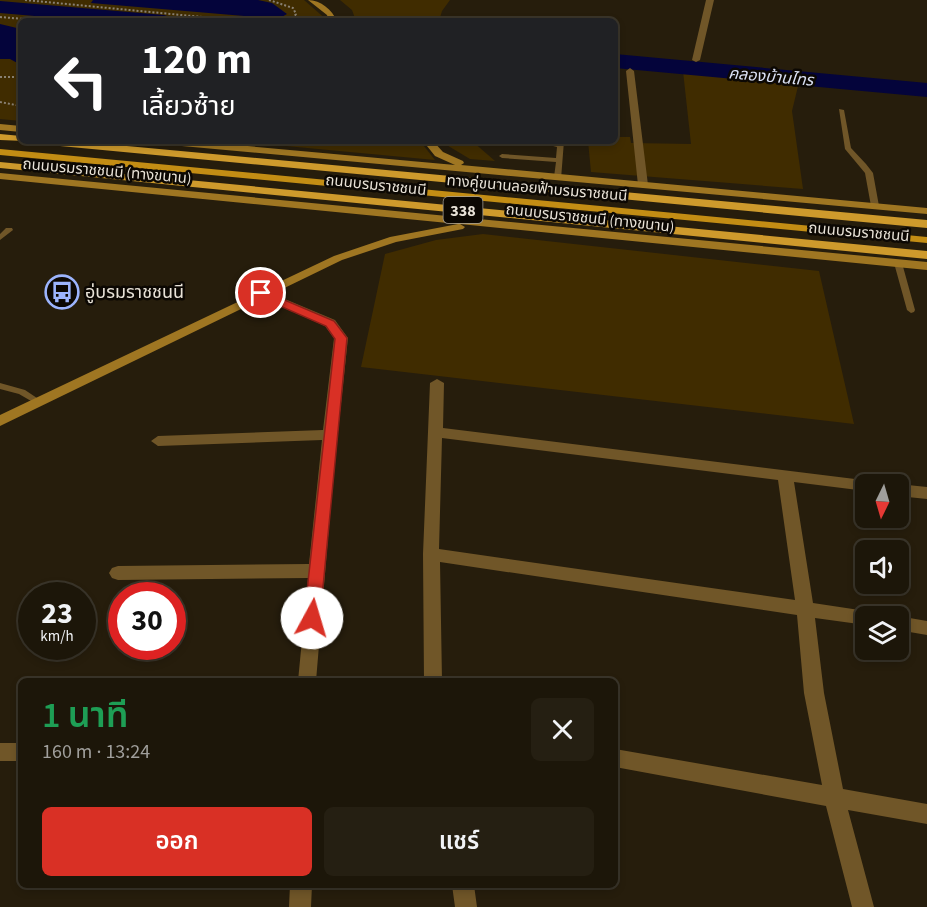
<!DOCTYPE html>
<html lang="th">
<head>
<meta charset="utf-8">
<style>
	body { margin:0; font-family:"Source Sans 3","Noto Sans Thai",sans-serif; background:#251f12; color:#f1f3f6; height:100vh; display:flex; flex-direction:column; font-size:22px; white-space:nowrap }
	* { box-sizing:border-box; margin:0 }
	p { font-size:20px; color:#a09f9c }
	.icon { flex:none; width:33px; height:33px; fill:none; stroke:currentColor; stroke-width:2; stroke-linecap:round; stroke-linejoin:round }
	.map { position:relative; flex:1; overflow:hidden }
	.details { position:absolute; left:18px; top:678px; width:600px; height:210px; display:flex; flex-direction:column; background:#1c1609; border-radius:9px; box-shadow:0 3px 9px #0003,0 0 0 2px #3a352a }
	.details>* { flex:none }
	.top-card { position:absolute; left:18px; top:18px; width:600px; height:126px; border-radius:9px; box-shadow:0 3px 9px #0003,0 0 0 2px #3a352a; background:#202124; color:#fff; overflow:hidden }
	.needle { width:39px; rotate:185deg }
	.fabs { position:absolute; left:855px; top:474px; display:grid; gap:12px }
	.fabs a { display:grid; place-items:center; width:54px; height:54px; border-radius:9px; background:#1c1609; box-shadow:0 3px 9px #0003,0 0 0 2px #3a352a; font-size:30px }
	.speed { position:absolute; left:18px; top:582px; display:flex; gap:12px; font-size:30px; font-weight:700; text-align:center }
	.speed>* { display:grid; place-content:center; width:78px; height:78px; border-radius:50%; background:#1c1609; box-shadow:0 3px 9px #0003,0 0 0 2px #3a352a; line-height:1 }
	.speed small { font-size:15px; font-weight:400 }
	.speed .limit { border:9px solid #d22; background:#fff; color:#111 }
	.pin { position:absolute; display:grid; place-items:center; width:51px; height:51px; color:#fff; margin:-26px; border:3px solid #fff; border-radius:50%; box-shadow:0 2px 6px #0007 }
	.me { position:absolute; width:66px; margin:-33px; rotate:6deg; stroke-linejoin:round; filter:drop-shadow(0 0 4px #0008) }
	.turn { display:flex; align-items:center; gap:21px; height:126px; padding:0 24px; font-size:27px }
	.turn .icon { width:78px; height:78px; stroke-width:2.5 }
	.turn b { display:block; font-size:42px; line-height:51px }
	.round { display:grid; place-items:center; flex:none; width:63px; height:63px; border-radius:9px; background:#251f12 }
	.head { display:flex; align-items:center; justify-content:space-between; height:102px; padding:0 24px }
	h1 { font-size:36px; font-weight:600; line-height:45px; color:#1e9e55 }
	.button { display:flex; gap:12px; margin-top:auto; padding:12px 24px }
	.button a { flex:1; height:69px; border-radius:9px; background:#d93025; color:#fff; font-size:24px; font-weight:600; line-height:69px; text-align:center }
	.button a+a { background:#251f12; color:#f1f3f6 }
	.map>svg:first-child { display:block }
	.green { fill:#402c00 }
	.water { fill:#04043b }
	.lines { fill:none; stroke-linecap:round; stroke-linejoin:round }
	.river { fill:#04043b; fill-rule:evenodd }
	.path { stroke:#898173; stroke-width:2; stroke-dasharray:2 2; stroke-linecap:butt }
	.service { fill:#705628; fill-rule:evenodd }
	.minor { fill:#705628; fill-rule:evenodd }
	.secondary { fill:#9f7622; fill-rule:evenodd }
	.primary { fill:#c38d14; fill-rule:evenodd }
	.trunk { fill:#ce9a2c; fill-rule:evenodd }
	.route { fill:#d93025; stroke:#8d1f18; stroke-width:1.5 }
	.labels { text-anchor:middle; stroke-width:5; stroke-linejoin:round; paint-order:stroke }
	.far-street-label { font-size:15px; fill:#e8e2d7; stroke:#0c0803 }
	.far-water-label { font-size:16px; font-style:italic; fill:#dae0f3; stroke:#0c0803 }
	.shield { fill:#0c0803; stroke:#a6a197; stroke-width:1.5 }
	.shield-label { font-size:16px; font-weight:bold; fill:#e8e2d7 }
	.poi-label { font-size:18px; fill:#e8e2d7; stroke:#0c0803; text-anchor:start }
</style>
</head>
<body>
<div class="map">
<svg width="927" height="907" viewBox="0 0 927 907">
	<rect width="100%" height="100%" fill="#261d0c"/>
	<path class="green" d="M0,0H304L328,21H21V121L0,119Z
		M340,0H450L442,11L439,21H356L352,10Z
		M683,71L799,82L792,111L803,189L591,172L588,141H615V137H630L631,143L691,144Z
		M232,141H420L435,160Z
		M440,141H472L495,161L470,159Z
		M483,234L819,271L854,424L361,367L385,254L436,240Z"/>
	<path class="water" d="M93,0H258L272,3L287,14L278,19L91,3Z
		M0,24L21,29V65L10,59H0Z"/>
	<g class="lines">
		<path class="river" d="M0,1L164,15L171,17L174,21H92L0,13Z
			M615,54L927,83V97L615,68Z"/>
		<path class="path" d="M25,0L244,21
			M269,0L293,8L296,14L291,21
			M0,17L48,21
			M0,77H21
			M0,102L21,106"/>
		<path class="service" d="M839,109L844,110L851,148L866,164L873,173L879,206L878,208L871,206L865,173L845,149Z
			M534,141L557,143L558,141H564L561,179L554,177L556,162L502,158L499,156L502,154L556,158L557,147Z
			M6,228H12L13,230L0,240V234Z
			M895,261H901L902,263L915,310L914,312L911,313L907,310L894,263Z
			M0,383L25,390L43,402L38,405L19,394L0,389Z"/>
		<path class="minor" d="M706,0H714L700,60L696,62L692,60Z
			M630,68L634,71L648,185L643,188L638,185L626,71Z
			M261,289L335,320L348,338L333,478L316,681H298L308,578L118,580L112,578L109,573L112,568L118,566L309,564L322,440L158,446L151,441L158,436L323,430L334,338L325,326L257,296V290Z
			M437,379L444,383L443,428L871,481L873,484H866V491L794,482L813,603L866,611L872,613L874,616H866V625L815,618L824,693L843,789L927,804V824L848,810L874,907H852L826,806L615,767V749L822,785L804,693L797,615L440,562L442,681H424L423,554L430,383ZM442,438L778,480L795,600L439,549Z
			M898,484L927,487V499L898,496Z
			M895,616H898L927,621V635L898,630V616Z
			M0,743H21V761H0Z
			M290,885H312L311,907H289Z
			M452,885H474L477,907H455Z"/>
		<path class="secondary" d="M308,0C321,0 332,10 337,21H329L327,15Z
			M0,124L21,126V132L0,130Z
			M155,141H192L455,165L435,156L423,141H433L443,152L463,161L464,163L461,165L927,208V214L160,144Z
			M0,173L927,262V270L460,224L465,227L463,229L396,242L342,260L0,426V415L334,256L390,237L458,224L0,179Z"/>
		<path class="primary" d="M0,149L927,237V243L0,155Z"/>
		<path class="trunk" d="M0,134L21,136V141H25L0,140Z
			M34,141H73L927,220V228L39,144Z
			M0,162L927,251V259L0,168Z"/>
	</g>
	<path class="route" d="M261,290L334,321L347,338L320,618L318,622L312,624L307,622L304,618L335,339L326,326L257,296L256,293Z"/>
	<defs>
		<g id="bus-ring" transform="scale(1.725)"><circle r="9.5" fill="#0c0803" stroke="#9cb4fd" stroke-width="1.5"/><path d="M-5-6H5V4H4V6H2V4H-2V6H-4V4H-5ZM-3.5-4V0h7V-4ZM-3.5 1.2v1.5H-2V1.2ZM2 1.2v1.5H3.5V1.2Z" fill="#9cb4fd"/></g>
	</defs>
	<g fill-rule="evenodd">
		<use href="#bus-ring" x="62" y="292"/>
	</g>
	<g class="labels">
		<g class="far-street-label">
			<text transform="translate(107 171) rotate(5)" y="5">ถนนบรมราชชนนี (ทางขนาน)</text>
			<text transform="translate(376 185) rotate(6)" y="5">ถนนบรมราชชนนี</text>
			<text transform="translate(537 188) rotate(5)" y="5">ทางคู่ขนานลอยฟ้าบรมราชชนนี</text>
			<text transform="translate(590 218) rotate(6)" y="5">ถนนบรมราชชนนี (ทางขนาน)</text>
			<text transform="translate(859 232) rotate(5)" y="5">ถนนบรมราชชนนี</text>
		</g>
		<g class="far-water-label">
			<text transform="translate(771 76) rotate(5)" y="6">คลองบ้านไทร</text>
		</g>
		<rect class="shield" x="443.5" y="197" width="39" height="26" rx="4.5"/>
		<g class="shield-label">
			<text x="463" y="216">338</text>
		</g>
		<g class="poi-label">
			<text x="85" y="298">อู่บรมราชชนนี</text>
		</g>
	</g>
</svg>
<div class="fabs">
<a><svg class="needle" viewBox="-14 -14 28 28"><path d="M0-13l5 13h-10z" fill="#e53935"/><path d="M0 13l5-13h-10z" fill="#a09f9c"/></svg></a>
<a><svg class="icon" aria-label="sound" viewBox="0 0 24 24"><path d="M4 9h4l5-4v14l-5-4H4zM17 9q2 3 0 6"/></svg></a>
<a><svg class="icon" aria-label="layers" viewBox="0 0 24 24"><path d="M12 4l9 5-9 5-9-5zM3 14l9 5 9-5"/></svg></a>
</div>
<div class="speed"><div>23<small>km/h</small></div><div class="limit">30</div></div>
<div class="pin" style="left:261px;top:293px;background:#d93025"><svg class="icon" aria-label="arrive" viewBox="0 0 24 24"><path d="M6 21V4h12l-3 4 3 4H6"/></svg></div>
<svg class="me" style="left:312px;top:618px" viewBox="-20 -20 40 40"><circle r="19" fill="#fff"/><path d="M0-13L10 11 0 6-10 11z" fill="#d93025"/></svg>
<div class="top-card">
<div class="turn"><svg class="icon" aria-label="left" viewBox="0 0 24 24"><path d="M17 20v-9H6M10 6l-5 5 5 5"/></svg><div><b>120 m</b>เลี้ยวซ้าย</div></div>
</div>
<section class="details">
<div class="head"><div><h1>1 นาที</h1><p>160 m · 13:24</p></div><a class="round"><svg class="icon" aria-label="close" viewBox="0 0 24 24"><path d="M6 6l12 12M18 6L6 18"/></svg></a></div>
<div class="button"><a>ออก</a><a>แชร์</a></div>
</section>
</div>
</body>
</html>
